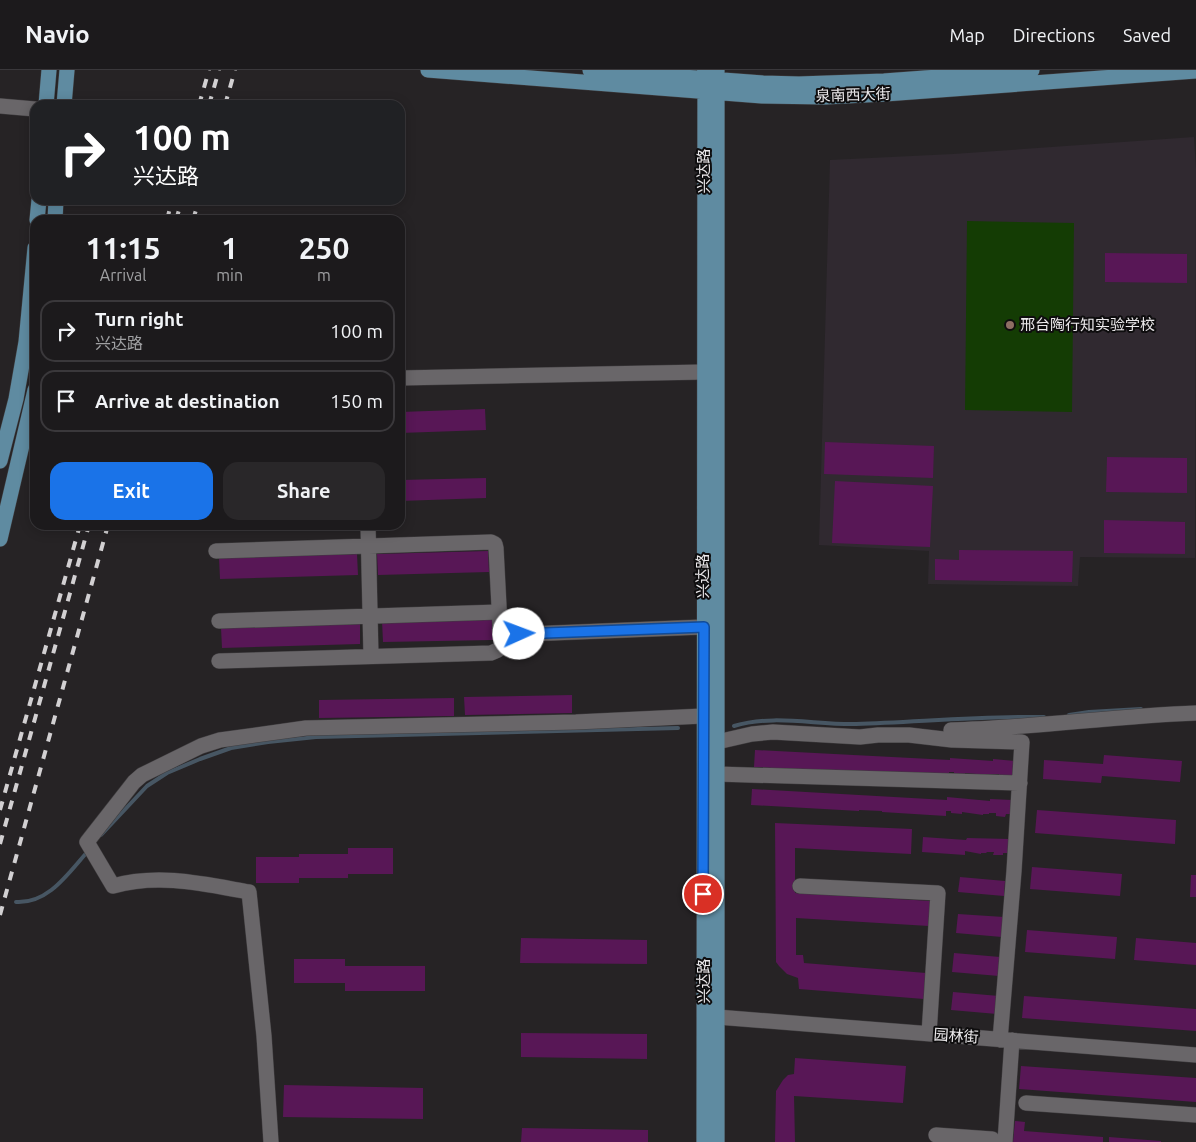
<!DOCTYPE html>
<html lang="en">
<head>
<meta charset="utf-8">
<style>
	body { margin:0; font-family:Ubuntu,"Noto Sans SC",sans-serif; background:#292729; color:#f1f3f6; height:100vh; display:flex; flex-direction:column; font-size:19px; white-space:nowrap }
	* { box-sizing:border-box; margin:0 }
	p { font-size:16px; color:#a0a1a3 }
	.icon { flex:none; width:28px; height:28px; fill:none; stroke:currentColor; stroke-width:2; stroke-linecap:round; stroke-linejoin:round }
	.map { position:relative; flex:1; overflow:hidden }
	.sheet { position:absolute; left:30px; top:145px; width:375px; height:315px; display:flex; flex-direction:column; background:#1c1a1c; border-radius:15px; box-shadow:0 2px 12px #0003,0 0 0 1px #3a383b }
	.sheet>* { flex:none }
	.banner { position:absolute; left:30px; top:30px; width:375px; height:105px; border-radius:15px; box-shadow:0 2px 12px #0003,0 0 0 1px #3a383b; background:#202124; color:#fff; overflow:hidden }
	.pin { position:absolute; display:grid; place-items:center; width:42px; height:42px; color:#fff; margin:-21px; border:2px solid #fff; border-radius:50%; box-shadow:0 1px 5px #0007 }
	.me { position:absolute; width:55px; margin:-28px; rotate:88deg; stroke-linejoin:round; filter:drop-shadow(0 0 4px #0008) }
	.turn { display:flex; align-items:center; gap:18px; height:105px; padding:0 20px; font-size:22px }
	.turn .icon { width:65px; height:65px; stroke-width:2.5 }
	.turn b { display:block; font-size:35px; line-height:42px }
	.eta { display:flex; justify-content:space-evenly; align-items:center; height:85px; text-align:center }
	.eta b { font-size:30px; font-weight:700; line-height:35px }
	.action { display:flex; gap:10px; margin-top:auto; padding:10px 20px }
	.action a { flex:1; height:58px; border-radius:15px; background:#1a73e8; color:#fff; font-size:20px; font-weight:700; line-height:58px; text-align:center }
	.action a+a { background:#292729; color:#f1f3f6 }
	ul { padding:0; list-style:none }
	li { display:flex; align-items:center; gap:15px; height:62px; margin:0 10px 8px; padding:0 10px; border:2px solid #3a383b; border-radius:15px }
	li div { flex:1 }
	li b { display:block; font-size:19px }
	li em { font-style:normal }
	header { display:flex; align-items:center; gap:30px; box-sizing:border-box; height:70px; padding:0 25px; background:#1c1a1c; border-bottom:1px solid #3a383b }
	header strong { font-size:24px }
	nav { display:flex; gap:28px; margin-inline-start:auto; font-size:18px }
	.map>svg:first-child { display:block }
	.built { fill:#302930 }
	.green { fill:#143c04 }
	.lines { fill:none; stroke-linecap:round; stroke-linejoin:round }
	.stream { stroke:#475663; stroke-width:4 }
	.building { fill:#581756 }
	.minor-casing { stroke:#403e40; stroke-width:16 }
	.major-casing { stroke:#403e40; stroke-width:16 }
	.minor { stroke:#696669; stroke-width:15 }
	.major { stroke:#5f8ba1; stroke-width:15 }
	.rail { stroke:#d2d0d2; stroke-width:4; stroke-dasharray:9 9; stroke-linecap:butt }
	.route-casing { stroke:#114b97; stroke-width:12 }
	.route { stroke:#1a73e8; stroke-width:9 }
	.education-dot { fill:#8d6e63; stroke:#0e0d0e; stroke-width:2 }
	.labels { text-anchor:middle; stroke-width:4; stroke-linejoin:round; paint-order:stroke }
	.street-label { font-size:15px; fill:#eceaec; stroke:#0e0d0e }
	.poi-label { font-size:15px; fill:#eceaec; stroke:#0e0d0e; text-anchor:start }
</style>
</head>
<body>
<header>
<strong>Navio</strong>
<nav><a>Map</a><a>Directions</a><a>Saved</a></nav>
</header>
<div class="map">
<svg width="1196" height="1072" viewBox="0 0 1196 1072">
	<rect width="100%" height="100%" fill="#262325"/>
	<path class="built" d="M1194,67L1196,99L1195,488L1080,487L1078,516L928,514L929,481L819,475L830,90L953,84Z"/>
	<path class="green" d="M967,151L1074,153L1072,342L965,340Z"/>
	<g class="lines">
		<path class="stream" d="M1069,645L1089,642L1141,639
			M734,656C774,644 815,655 856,654C919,652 981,646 1044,647
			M101,765L147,716L167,703L200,689L231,678L268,672L316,667L678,658
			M16,832C49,834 69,802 89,780"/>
	</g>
	<path class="building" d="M1105,183L1187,184V213L1105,212Z
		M485,339L486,360L400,363V342Z
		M825,372L934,376L933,408L824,404Z
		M1107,387L1187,388V423L1106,422Z
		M486,408V428L400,431V410Z
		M835,411L933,416L930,477L832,473Z
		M1104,450L1185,452V484L1104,483Z
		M959,480L1073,481L1072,512L935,510V489L959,490Z
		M488,481L489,502L378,505L377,484Z
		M357,484L358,505L220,509L219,488Z
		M492,549L493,570L383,572L382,551Z
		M360,554V574L222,578L221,558Z
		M572,625V643L465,645L464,627Z
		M454,628V646L319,648V630Z
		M755,680L950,690V688L993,691V689L1015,691L1014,705H1009V707H999V704L976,705V704L965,703V705L954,704V702H949V704L925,706L754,697Z
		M1104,685L1182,691L1180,712L1102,706L1101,713L1043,709L1044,690L1103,694Z
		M752,719L947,730V727L990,731V729L1012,730L1011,744H1006L1005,747L996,746V743H989V744H983V745L962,742V744L951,743V741H946V746L882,742V741L859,740V741L751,735Z
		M1037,740L1176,750L1175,774L1035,763Z
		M775,753L912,759L911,784L795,778V823L931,831L929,856L796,848V885H803L804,893L926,903L924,929L799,919L798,908L787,904L779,896L776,892Z
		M923,767L966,770L967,768L1010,769L1008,783H1003V785H993L994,782H987L986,783H981V784L965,781V785L922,782Z
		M348,778H393V804H348V808H299V813H256V787H299V784H348Z
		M1032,797L1122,804L1120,826L1030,819Z
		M1191,805H1196V827H1190Z
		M960,807L1005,811L1004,826L958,822Z
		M958,844L1004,847L1002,867L956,863Z
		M1027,860L1117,867L1115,889L1025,882Z
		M521,868L647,870V894L520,893Z
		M1136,868L1196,873V895L1134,890Z
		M954,883L1000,887L999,906L952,902Z
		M294,889H345V896H425V921H345V913H294Z
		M953,922L999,926L997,944L951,940Z
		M1024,926L1196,939V961L1022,948Z
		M521,963L647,964V989L521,987Z
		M795,988L906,996L903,1033L794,1026L795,1072H775L776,1021L783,1010L788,1005L794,1004Z
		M1021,996L1196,1008V1032L1019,1019Z
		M284,1015L423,1018V1049L283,1047Z
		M1015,1051L1025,1052L1024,1061L1103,1067V1072H1013Z
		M522,1058L648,1060V1072H521Z
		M1109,1067L1161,1071V1072H1109Z"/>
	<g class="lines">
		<g class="minor-casing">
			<path id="minor" d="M0,36L35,39
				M400,308L704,302
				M368,455L371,586
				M216,481L491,472L495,474L496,478L501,575L498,580L491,583L219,591
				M219,551L499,542
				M500,565L703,557
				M951,660C1033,658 1114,646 1196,643
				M717,672L752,664L773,662L860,667L878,665H909L952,670L1022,672L1014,801L1000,970
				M717,704L1020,713
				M800,816L938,823L929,964
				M717,947L1196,985
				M1026,1033L1196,1045
				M936,1065L992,1069L993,1072
				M271,1072L264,966L249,822C204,814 159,803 113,816L87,772L134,712L142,705L201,676L220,670L306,658L576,652L703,646
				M1005,1072L1012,970"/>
		</g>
		<g class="major-casing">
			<path id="major" d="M428,0L762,26L825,27L885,24L1196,1
				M590,0L763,13L799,14L884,11L1032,0
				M717,0V1072
				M46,35L49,0
				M64,35L67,0
				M37,150L39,130
				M55,150L56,130
				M0,391L16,329L26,272L35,178
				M0,469L35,320
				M704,1072L705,0"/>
		</g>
		<use href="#minor" class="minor"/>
		<use href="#major" class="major"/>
		<path class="rail" d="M199,35L209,0
			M209,35L219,0
			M225,35L235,0
			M167,150L172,130
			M176,150L182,130
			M193,150L199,130
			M0,740L80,455
			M0,774L89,455
			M0,845L108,455"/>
	</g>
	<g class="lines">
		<g class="route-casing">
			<path id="route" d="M519,564L704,557L703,824"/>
		</g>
		<use href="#route" class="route"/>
	</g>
	<circle class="education-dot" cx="1010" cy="255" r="5"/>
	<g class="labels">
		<g class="street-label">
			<text transform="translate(853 25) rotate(-2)" y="5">泉南西大街</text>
			<text transform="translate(704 101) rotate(-90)" y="5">兴达路</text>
			<text transform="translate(703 506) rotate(-90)" y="5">兴达路</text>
			<text transform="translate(704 911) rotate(-90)" y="5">兴达路</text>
			<text transform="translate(956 966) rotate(4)" y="5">园林街</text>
		</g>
		<g class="poi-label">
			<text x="1020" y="260">邢台陶行知实验学校</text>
		</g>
	</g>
</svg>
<div class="pin" style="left:703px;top:824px;background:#d93025"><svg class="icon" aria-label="arrive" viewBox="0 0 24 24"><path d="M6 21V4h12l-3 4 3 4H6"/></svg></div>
<svg class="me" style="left:519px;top:564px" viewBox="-20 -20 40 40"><circle r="19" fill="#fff"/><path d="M0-13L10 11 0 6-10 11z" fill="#1a73e8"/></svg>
<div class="banner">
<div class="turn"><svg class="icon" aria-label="right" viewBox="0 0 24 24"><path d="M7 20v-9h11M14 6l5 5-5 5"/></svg><div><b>100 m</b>兴达路</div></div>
</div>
<section class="sheet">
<div class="eta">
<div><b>11:15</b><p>Arrival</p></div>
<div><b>1</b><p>min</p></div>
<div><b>250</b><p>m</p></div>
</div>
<ul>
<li><svg class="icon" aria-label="right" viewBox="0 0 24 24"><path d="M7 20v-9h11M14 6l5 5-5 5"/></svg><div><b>Turn right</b><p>兴达路</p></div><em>100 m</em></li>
<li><svg class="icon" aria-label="arrive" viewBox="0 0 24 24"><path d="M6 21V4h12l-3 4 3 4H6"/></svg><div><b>Arrive at destination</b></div><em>150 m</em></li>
</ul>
<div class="action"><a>Exit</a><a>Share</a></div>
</section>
</div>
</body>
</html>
